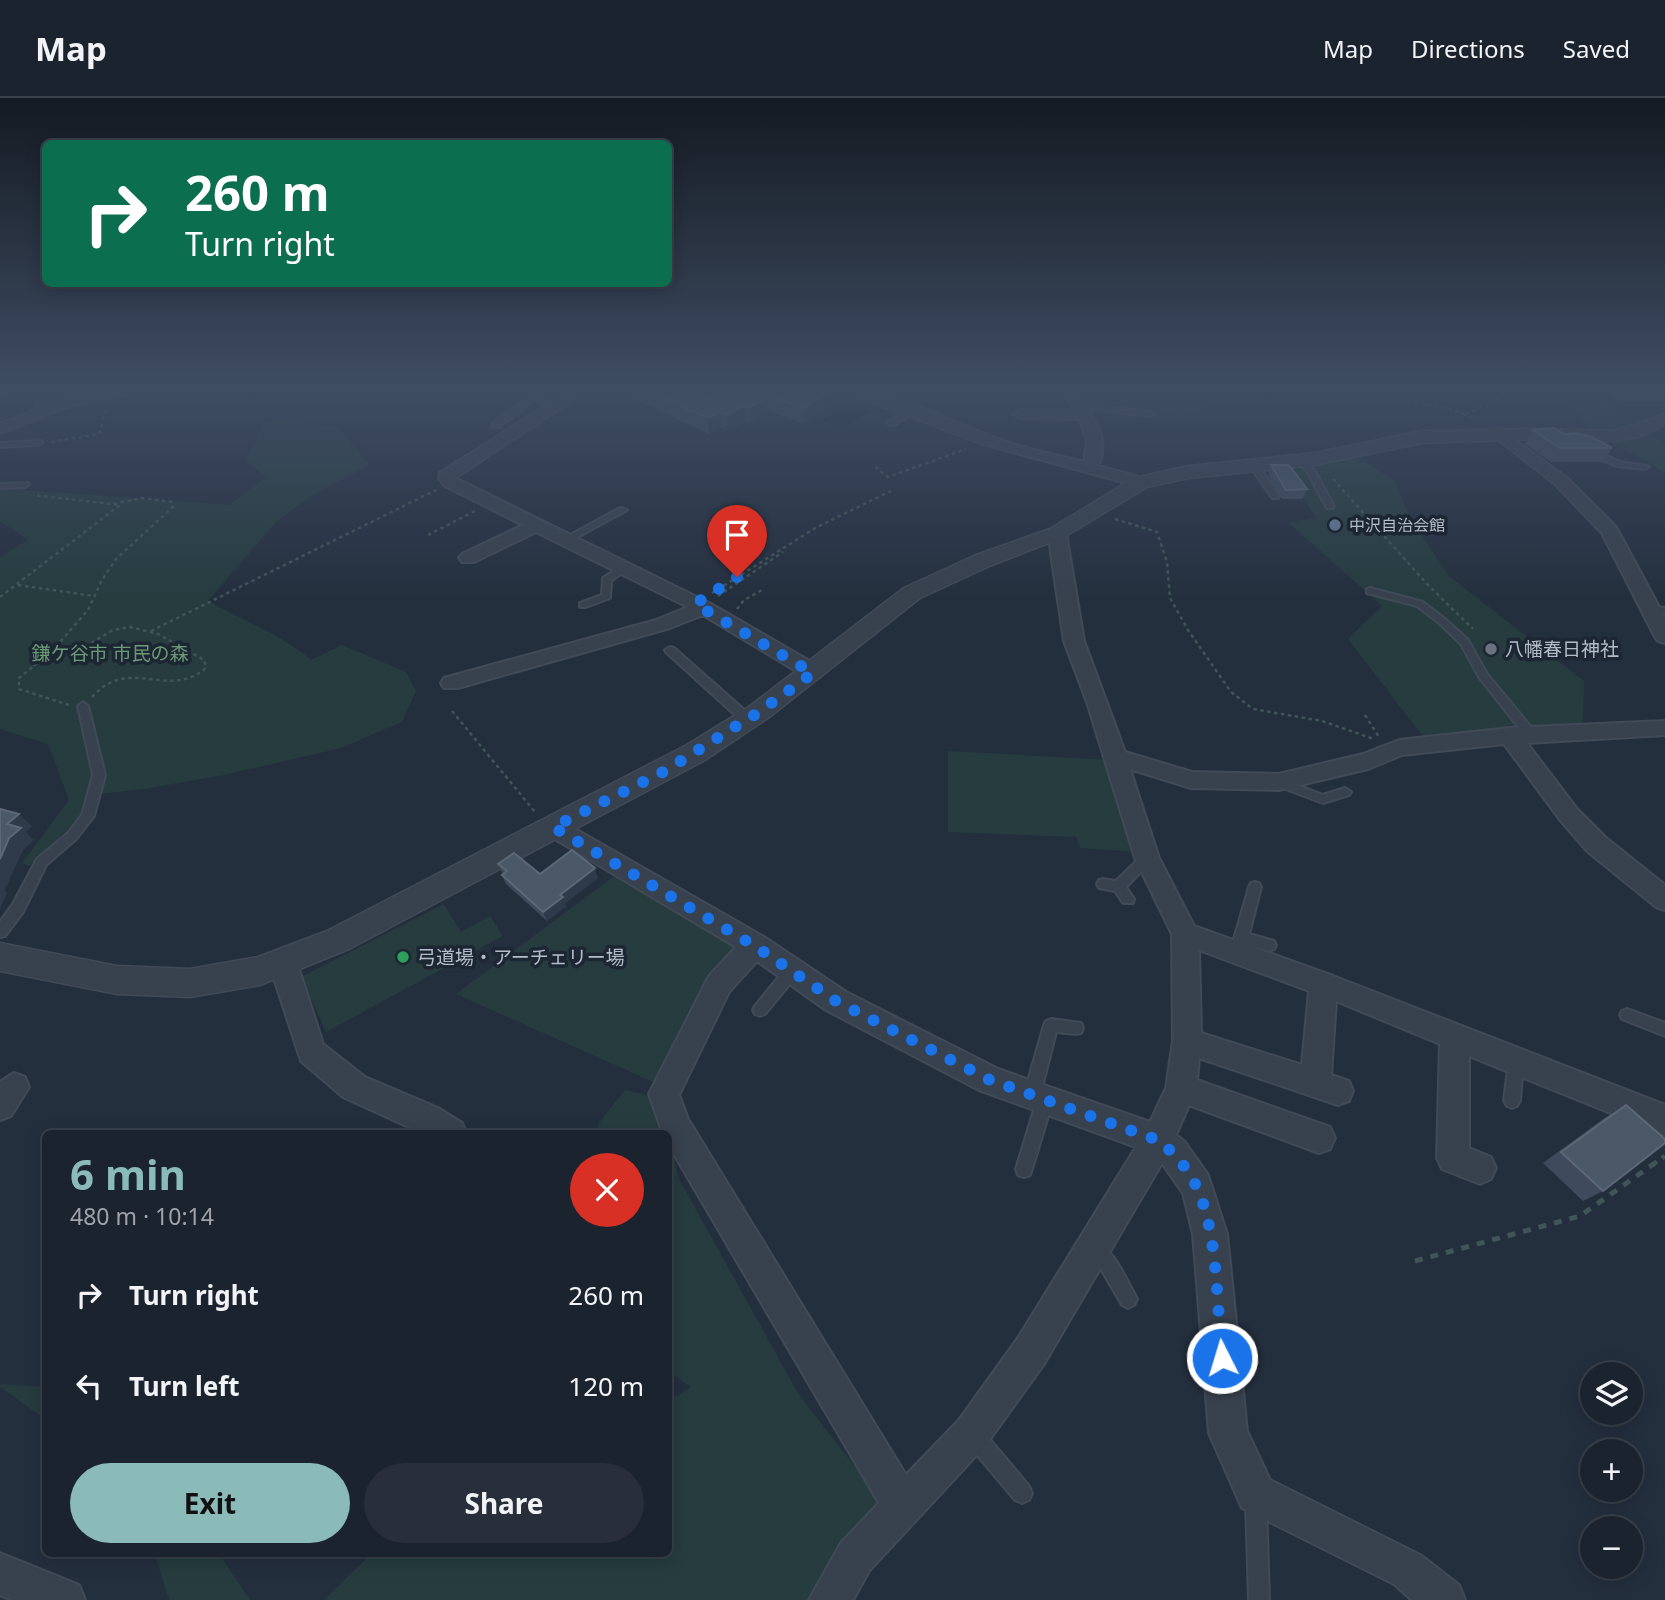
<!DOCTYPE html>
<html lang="en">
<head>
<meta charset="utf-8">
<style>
	body { margin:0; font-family:"Noto Sans","Noto Sans JP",sans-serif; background:#282f3a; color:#f1f3f6; height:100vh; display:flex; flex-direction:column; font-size:26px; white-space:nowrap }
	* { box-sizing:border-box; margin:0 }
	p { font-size:23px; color:#a0a4aa }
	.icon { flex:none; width:38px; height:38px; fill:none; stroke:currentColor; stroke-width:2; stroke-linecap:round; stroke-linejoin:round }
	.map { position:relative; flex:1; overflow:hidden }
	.panel { position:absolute; left:42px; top:1032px; width:630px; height:427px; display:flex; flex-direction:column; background:#1b232e; border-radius:10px; box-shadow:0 4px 18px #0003,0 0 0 2px #39404a }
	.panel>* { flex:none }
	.banner { position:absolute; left:42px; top:42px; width:630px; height:147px; border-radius:10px; box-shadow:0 4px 18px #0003,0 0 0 2px #39404a; background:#0b6e4f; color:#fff; overflow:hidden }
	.buttons { position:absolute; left:1580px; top:1264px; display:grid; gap:14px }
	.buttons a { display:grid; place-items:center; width:63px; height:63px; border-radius:50%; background:#1b232e; box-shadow:0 4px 18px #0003,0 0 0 2px #39404a; font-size:35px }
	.pin { position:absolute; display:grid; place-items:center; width:60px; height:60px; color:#fff; margin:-72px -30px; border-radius:50% 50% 50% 0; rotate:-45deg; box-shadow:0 0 7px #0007 }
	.pin .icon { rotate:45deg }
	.me { position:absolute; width:77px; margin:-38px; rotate:355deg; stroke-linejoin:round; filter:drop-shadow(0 0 5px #0008) }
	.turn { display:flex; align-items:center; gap:24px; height:147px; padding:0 28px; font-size:32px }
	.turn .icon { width:91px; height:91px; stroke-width:2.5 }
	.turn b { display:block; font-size:49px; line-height:60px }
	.round { display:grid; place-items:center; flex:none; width:74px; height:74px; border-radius:37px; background:#282f3a }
	.summary { display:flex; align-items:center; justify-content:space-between; height:119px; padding:0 28px }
	h1 { font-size:42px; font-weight:700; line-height:52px; color:#8bbbb9 }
	.button { display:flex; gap:14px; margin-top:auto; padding:14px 28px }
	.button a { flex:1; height:80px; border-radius:42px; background:#8bbbb9; color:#111; font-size:28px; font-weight:700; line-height:80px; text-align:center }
	.button a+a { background:#282f3a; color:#f1f3f6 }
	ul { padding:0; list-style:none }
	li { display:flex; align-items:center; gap:21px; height:91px; padding:0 28px }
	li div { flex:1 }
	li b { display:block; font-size:26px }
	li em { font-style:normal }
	header { display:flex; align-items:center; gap:42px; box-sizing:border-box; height:98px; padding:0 35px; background:#1b232e; border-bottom:2px solid #39404a }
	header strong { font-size:33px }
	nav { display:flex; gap:38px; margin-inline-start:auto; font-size:24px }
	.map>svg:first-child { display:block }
	.green { fill:#263c3f }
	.water { fill:#17263c }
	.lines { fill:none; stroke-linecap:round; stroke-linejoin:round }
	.service-casing { stroke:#414a57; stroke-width:4 }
	.minor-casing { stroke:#414a57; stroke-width:4 }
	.tertiary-casing { stroke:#414a57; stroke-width:3 }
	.path-far2 { stroke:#3f5557; stroke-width:2.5; stroke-dasharray:3.5 3.5; stroke-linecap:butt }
	.path-far1 { stroke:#3f5557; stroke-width:4.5; stroke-dasharray:6 6; stroke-linecap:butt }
	.path { stroke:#3f5557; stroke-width:5; stroke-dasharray:8 8; stroke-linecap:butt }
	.service { fill:#38414e; fill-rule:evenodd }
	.minor { fill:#38414e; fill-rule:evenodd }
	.tertiary { fill:#38414e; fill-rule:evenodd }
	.wall { fill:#3f4b5c }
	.shaded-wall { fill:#2f3b4b }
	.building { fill:#4b5868; stroke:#5c6777; stroke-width:2 }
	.route { stroke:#1a73e8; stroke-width:12; stroke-dasharray:0 21.6 }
	.service-dot { fill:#5c6f8a; stroke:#1d2633; stroke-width:2.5 }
	.worship-dot { fill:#6b7280; stroke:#1d2633; stroke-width:2.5 }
	.leisure-dot { fill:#2e9e5b; stroke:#1d2633; stroke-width:2.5 }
	.labels { text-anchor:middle; stroke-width:7; stroke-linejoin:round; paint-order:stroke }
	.far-poi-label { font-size:16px; fill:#b4bcc9; stroke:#1d2633; text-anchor:start }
	.poi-label { font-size:19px; fill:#b4bcc9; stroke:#1d2633; text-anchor:start }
	.park-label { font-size:19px; fill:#6b9a76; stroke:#1d2633 }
</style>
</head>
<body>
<header>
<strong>Map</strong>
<nav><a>Map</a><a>Directions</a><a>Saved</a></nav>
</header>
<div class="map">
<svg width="1665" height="1502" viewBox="0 0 1665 1502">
	<rect width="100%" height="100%" fill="#242f3e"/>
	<path class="green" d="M1114,290H1196L1222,298L1185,321L1154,310L1115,304Z
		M1551,290H1593L1615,312L1665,346V375L1588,330L1566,302Z
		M295,318L307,326L337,329L370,367L309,399L276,424L208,503C243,522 282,537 311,562L342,547L406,574L416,593L402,624L341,650L224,677L144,691L99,696L67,732L29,768L22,765L69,702L48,646L0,631V459L28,442L0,423V383L22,384L25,392L229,407L266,379L246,363L266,324Z
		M1353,356L1395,383L1409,418L1449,478L1584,583L1583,626L1425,641L1348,541L1382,508L1289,425L1316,420L1303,399L1307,392L1286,371Z
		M948,653L1111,662L1140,754L1080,750L1076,739L948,734Z
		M621,773L745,847L660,987L456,896Z
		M444,806L461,834L490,818L503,838L326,934L301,879Z
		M625,992L659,1000L668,1036H595L599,1025Z
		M669,1038L679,1081L799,1297L883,1404L818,1502H324L371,1456H668L669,1303L691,1289L669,1274Z
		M0,1286L45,1289V1321L0,1289Z
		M155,1456H219L250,1502H169Z"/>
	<path class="water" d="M848,306L870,313L843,330L821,322Z"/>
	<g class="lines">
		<g class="service-casing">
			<path id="service" d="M1615,293L1625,298H1665V302H1623L1613,296V294Z
				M532,297L565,305L561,307L536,301L499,329H493V325Z
				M38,302L55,307L56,309L52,311L35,306V302Z
				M1076,306L1150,314L1154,316L1150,318L1079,310L1075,308Z
				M909,311L916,313L894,327L887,325Z
				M41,343L42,345L38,347L0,349V345Z
				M1589,351C1601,352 1610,361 1621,364C1630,367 1641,365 1649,369L1645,371L1616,368L1589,355Z
				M1298,361H1304L1314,372L1334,408L1333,410H1327L1307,373L1297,363Z
				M1252,367H1258L1279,398L1278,400H1272L1251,369Z
				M28,385L29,387L25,389L0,390V386Z
				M620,410L627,412L570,443L563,441Z
				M624,466L629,469L627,471L611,483L610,500L586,509H580V505L602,497L603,480Z
				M1370,490L1423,504L1445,521L1468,542L1487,576L1535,634L1536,637L1535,640H1527L1479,579L1461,546L1439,525L1417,508L1367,495V491Z
				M1651,509L1665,510V516L1648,514V510Z
				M670,549L674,550L751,618L752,621L751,624H743L666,554L665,552Z
				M83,604L88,608L105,677L94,718L76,741L46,767L23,814L5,838L0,839V824L13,806L37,761L68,735L82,717L93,677L78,608Z
				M1279,680L1323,697L1345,690L1351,694L1349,697L1323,705L1275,687L1273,684L1275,681Z
				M1147,755L1151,757L1153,760L1151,763L1126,789L1134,801L1133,805H1123L1115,793L1099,790L1097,786L1099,782L1103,781L1116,783L1143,757Z
				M1255,784L1259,785L1261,789L1249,836L1274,843L1276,847L1274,851L1269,853L1246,847L1242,859L1237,861L1232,859L1230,855L1249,789L1251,785Z
				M792,867L797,869L799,873L797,877L765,916L760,918L755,916L753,912L755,908L787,869Z
				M1627,911L1665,925V938L1622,921L1620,917L1622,913Z
				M1051,921L1081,925L1083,930L1081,935L1076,936L1056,934L1040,997L1037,1002L1032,1004L1027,1002L1024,997L1044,927L1046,923Z
				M1516,956L1521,958L1523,963L1520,1003L1517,1008L1512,1010L1507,1008L1504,1003L1509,963L1511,958Z
				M1045,995L1050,997L1053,1002L1032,1071L1030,1077L1024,1079L1018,1077L1016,1071L1037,1002L1040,997Z
				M1093,1142C1113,1150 1124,1177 1134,1195L1137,1201L1134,1207L1128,1210L1122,1207L1100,1169L1087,1156L1085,1150L1087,1144Z
				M974,1329L981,1331L1029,1388L1032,1395L1029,1402L1022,1405L1015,1402L967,1345L965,1338L967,1331Z
				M1256,1393L1263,1396L1266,1403L1269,1502H1249L1246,1403L1249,1396Z"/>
		</g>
		<g class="minor-casing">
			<path id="minor" d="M0,290H11L5,298L0,299Z
				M116,290H145L138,294L73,307L0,335V326L64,300Z
				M574,290H591L455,380L711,506L820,569L823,574L820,579H806L703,517L670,530L458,590H444L441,585L444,580L656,522L688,509L536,434L474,464H462L459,460L462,456L523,427L445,388L439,380L440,375Z
				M835,290C888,289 941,320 990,338C1020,350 1053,356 1084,364L1087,344L1080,321L1020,320L1013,316L1020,312H1074L1061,290H1075C1087,315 1113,337 1098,368L1147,381L1149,384L1141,389L983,346Z
				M1500,331L1567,380L1616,429L1665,520V545L1658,543L1655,539L1602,435L1555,386L1495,339L1492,336L1495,333Z
				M1057,430L1066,435L1084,543L1125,654L1192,674L1279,676L1363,656L1399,642L1510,630L1665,623V637L1527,645L1577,711L1605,739L1665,787V812L1656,809L1587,753L1561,723L1504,646L1402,657L1368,671L1279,692L1191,690L1130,671L1159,760L1194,828L1333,878L1665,1007V1037L1469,958V1050L1491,1059L1496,1070L1491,1081L1480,1086L1442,1071L1437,1060L1440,946L1336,903L1331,977L1349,983L1353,993L1349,1003L1338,1007L1199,960L1197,982L1330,1029L1335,1040L1330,1051L1319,1055L1189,1007L1176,1037L1184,1043L1208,1077L1227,1136L1247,1333L1270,1382L1422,1458L1459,1487L1465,1502H1412L1394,1486L1242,1410L1209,1335L1193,1136L1183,1095L1162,1065L1044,1266L985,1348L869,1473L853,1502H809L841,1445L879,1405L668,1046V1036H663L649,996L709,878L736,849L545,735L541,729L545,723L553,720L561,723L764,839L846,894L998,971L1150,1024L1166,990L1173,943L1172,836L1135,760L1087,604L1064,543L1048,435ZM1199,852L1309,893L1302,967L1201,935ZM757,863L826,912L979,992L1136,1049L1018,1240L959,1322L906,1377L688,1021L679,997L729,894Z
				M283,854L293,857L297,865L323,946L365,979L438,1010L462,1025L467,1036H424L343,999L301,963L269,865L273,857Z
				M14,975L25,979L29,989L11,1018L0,1022V984Z
				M0,1455L79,1487L85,1502H13L0,1497Z"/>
		</g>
		<g class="tertiary-casing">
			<path id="tertiary" d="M1665,316V327L1637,339L1615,343L1543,341L1422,345L1315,367L1189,380L1147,389L1064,439L992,467L920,500L768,620L705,662L349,851L260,887L190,899L117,896L0,873V845L117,868L190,871L258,859L327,833L685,648L750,608L904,490L976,457L1050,431L1134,380L1189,368L1315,355L1422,333L1543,331L1615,333Z"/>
		</g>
		<path class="path-far2" d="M1353,290L1456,313L1474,321
			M1466,316L1494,304L1504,296L1498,290
			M51,344L99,336L106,312
			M875,369L888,379L966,351
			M1333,381L1428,487L1473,531
			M1115,421L1157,434L1167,464L1170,500L1188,532L1231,594L1253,611L1322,623L1374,641
			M428,437L475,413
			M18,487L95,498
			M712,495L817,429L891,393
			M718,498L783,454
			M0,499L120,407L33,397
			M737,511L744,502L762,492
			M151,533L436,392
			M33,567L70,558L113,532L130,529L158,536L204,562L206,570C167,603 130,556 91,600
			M69,607L19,591V580L52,553L88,512L102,482L116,461L173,409L172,404L142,400L113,406
			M452,613L535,714
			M1365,617L1379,639"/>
		<path class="path-far1" d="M1652,1067L1665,1058"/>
		<path class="path" d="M1415,1163L1580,1118L1655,1065"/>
		<use href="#service" class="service"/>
		<use href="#minor" class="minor"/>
		<use href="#tertiary" class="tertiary"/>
	</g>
	<path class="wall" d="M610,290H689L711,299L726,290H845L844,299L804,326L769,313L750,325L745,324L727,332L721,330L709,336Z
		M1533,332L1565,336L1612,350L1603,364H1551L1525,346Z
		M1271,367L1307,391L1303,401H1282L1268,377Z
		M498,766L540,776L598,780L565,805L566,808L547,823L506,786L502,777L503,776Z
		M1626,1007L1603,1093L1583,1103L1543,1065L1606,1019Z"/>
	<path class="shaded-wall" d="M835,290H845L844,299L804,326V310Z
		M768,298L769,313L750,325L749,310Z
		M744,308L745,324L727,332L726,317Z
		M720,314L721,330L709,336L708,320Z
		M19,716L32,728L26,734L34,742L23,752L5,792L7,795L0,811V761L7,726Z
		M595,770L598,780L565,805L566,808L547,823L543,814L560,797Z"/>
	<path class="building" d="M640,290H689L711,299L726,290H835L804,310L768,298L749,310L744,308L726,317L720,314L708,320Z
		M1554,330L1565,336L1577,335L1592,339L1612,350H1560L1533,332Z
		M1271,367H1289L1307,391L1286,392Z
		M0,711L19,716L7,726L21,730L9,740L0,761Z
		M572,752L595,770L560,797L563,799L543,814L502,777L507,773L498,766L514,755L540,776Z
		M1626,1007L1665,1041V1045L1603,1093L1561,1054Z"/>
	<linearGradient id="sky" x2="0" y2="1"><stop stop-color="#141a22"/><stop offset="0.58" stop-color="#3f4d63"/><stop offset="1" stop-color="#3f4d63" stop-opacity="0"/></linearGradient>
	<rect width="1665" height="500" fill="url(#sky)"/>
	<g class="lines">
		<path class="route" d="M737,479L695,506L813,575L759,614L663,674L553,729L755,848L836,903L990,982L1158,1042C1173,1054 1188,1070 1196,1088C1218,1131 1217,1211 1222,1260"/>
	</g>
	<circle class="service-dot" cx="1335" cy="427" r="7"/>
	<circle class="worship-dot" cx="1491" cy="551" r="7"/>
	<circle class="leisure-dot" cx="403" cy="859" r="7"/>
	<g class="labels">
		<g class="far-poi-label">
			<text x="1349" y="433">中沢自治会館</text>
		</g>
		<g class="poi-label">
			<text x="1505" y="558">八幡春日神社</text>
			<text x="417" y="866">弓道場・アーチェリー場</text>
		</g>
		<g class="park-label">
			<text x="110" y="562">鎌ケ谷市 市民の森</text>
		</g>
	</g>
</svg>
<div class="buttons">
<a><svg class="icon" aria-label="layers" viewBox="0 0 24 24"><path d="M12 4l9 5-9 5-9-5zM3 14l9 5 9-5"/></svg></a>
<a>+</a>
<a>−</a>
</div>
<div class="pin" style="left:737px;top:479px;background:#d93025"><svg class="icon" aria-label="arrive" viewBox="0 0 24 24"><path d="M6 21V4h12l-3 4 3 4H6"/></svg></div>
<svg class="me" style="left:1222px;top:1260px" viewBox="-20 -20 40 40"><circle r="17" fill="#1a73e8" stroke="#fff" stroke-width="3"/><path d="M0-11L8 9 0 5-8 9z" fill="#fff"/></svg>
<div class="banner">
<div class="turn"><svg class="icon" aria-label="right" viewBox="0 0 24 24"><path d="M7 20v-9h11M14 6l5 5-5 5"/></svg><div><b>260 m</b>Turn right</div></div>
</div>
<section class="panel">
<div class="summary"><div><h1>6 min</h1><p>480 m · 10:14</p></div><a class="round" style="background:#d93025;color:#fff"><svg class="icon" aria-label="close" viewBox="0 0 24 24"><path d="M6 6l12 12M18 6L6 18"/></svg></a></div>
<ul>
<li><svg class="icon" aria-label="right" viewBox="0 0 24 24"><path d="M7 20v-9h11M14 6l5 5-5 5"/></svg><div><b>Turn right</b></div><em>260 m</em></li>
<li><svg class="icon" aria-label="left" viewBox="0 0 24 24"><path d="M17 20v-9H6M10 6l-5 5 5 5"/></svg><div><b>Turn left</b></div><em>120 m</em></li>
</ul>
<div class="button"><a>Exit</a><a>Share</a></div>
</section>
</div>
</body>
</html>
